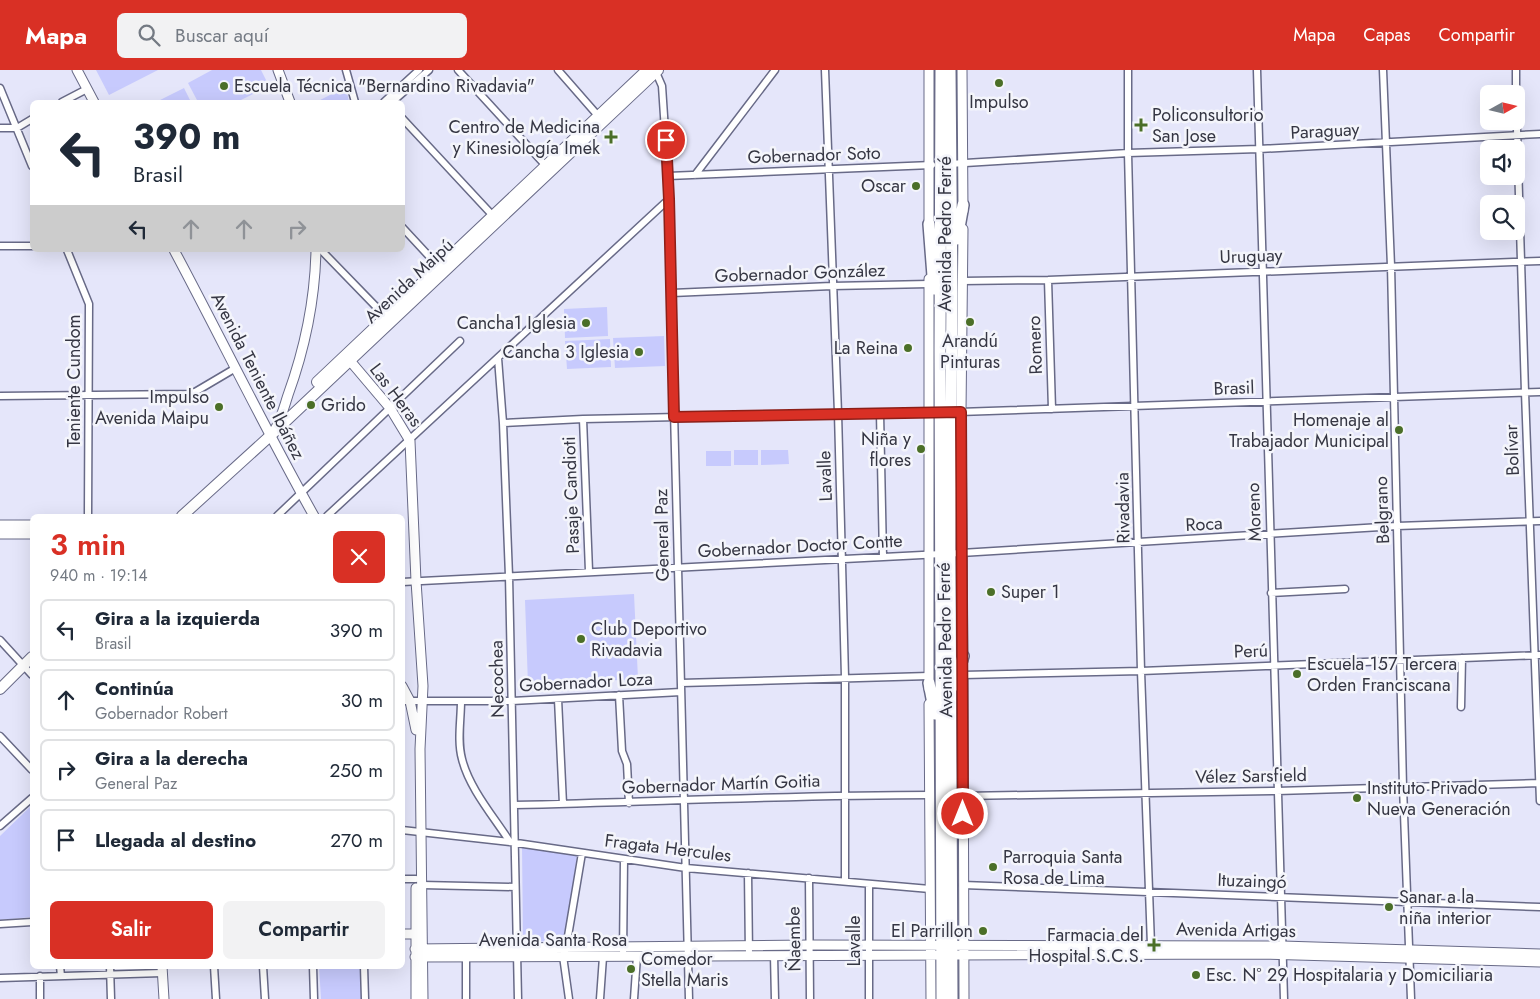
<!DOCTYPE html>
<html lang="es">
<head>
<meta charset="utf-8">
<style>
	body { margin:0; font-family:Jost,sans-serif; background:#f2f2f3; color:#1f2937; height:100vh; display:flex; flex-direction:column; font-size:19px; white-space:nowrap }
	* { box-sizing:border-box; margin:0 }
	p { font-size:16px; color:#747a83 }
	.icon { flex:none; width:28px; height:28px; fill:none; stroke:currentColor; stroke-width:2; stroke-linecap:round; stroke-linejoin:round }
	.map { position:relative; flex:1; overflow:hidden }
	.panel { position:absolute; left:30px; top:444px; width:375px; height:455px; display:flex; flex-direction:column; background:#fff; border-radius:8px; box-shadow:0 5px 20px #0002 }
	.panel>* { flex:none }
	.guide { position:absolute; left:30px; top:30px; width:375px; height:152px; border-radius:8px; box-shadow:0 5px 20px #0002; background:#fff; color:#1f2937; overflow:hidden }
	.needle { width:32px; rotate:82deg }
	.buttons { position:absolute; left:1480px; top:15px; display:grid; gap:10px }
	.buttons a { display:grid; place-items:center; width:45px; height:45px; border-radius:8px; background:#fff; box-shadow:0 5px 20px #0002; font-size:25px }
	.pin { position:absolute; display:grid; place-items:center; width:42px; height:42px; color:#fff; margin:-21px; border:2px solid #fff; border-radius:50%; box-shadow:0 1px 5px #0007 }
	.me { position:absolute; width:55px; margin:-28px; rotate:0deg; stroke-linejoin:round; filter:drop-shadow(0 0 4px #0008) }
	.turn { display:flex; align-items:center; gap:18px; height:105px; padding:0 20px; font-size:22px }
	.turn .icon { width:65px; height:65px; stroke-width:2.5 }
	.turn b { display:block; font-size:35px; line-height:42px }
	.lanes { display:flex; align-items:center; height:48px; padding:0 20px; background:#0003; justify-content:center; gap:25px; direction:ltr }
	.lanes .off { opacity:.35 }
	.round { display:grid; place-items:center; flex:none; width:52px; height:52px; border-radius:8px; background:#f2f2f3 }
	.overview { display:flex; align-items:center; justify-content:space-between; height:85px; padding:0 20px }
	h1 { font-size:30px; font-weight:600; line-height:38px; color:#d93025 }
	.primary-button { display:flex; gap:10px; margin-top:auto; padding:10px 20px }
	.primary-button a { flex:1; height:58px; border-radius:8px; background:#d93025; color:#fff; font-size:20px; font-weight:600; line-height:58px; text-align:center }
	.primary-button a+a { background:#f2f2f3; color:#1f2937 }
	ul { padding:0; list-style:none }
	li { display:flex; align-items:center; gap:15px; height:62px; margin:0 10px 8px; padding:0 10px; border:2px solid #e0e1e3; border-radius:8px }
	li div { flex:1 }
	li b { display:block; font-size:19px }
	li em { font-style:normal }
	header { display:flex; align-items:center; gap:30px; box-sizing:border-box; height:70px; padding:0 25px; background:#d93025; color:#fff }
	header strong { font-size:24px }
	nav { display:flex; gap:28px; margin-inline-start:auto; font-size:18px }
	.search { width:350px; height:45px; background:#f2f2f3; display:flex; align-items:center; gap:12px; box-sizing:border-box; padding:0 18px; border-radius:8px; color:#747a83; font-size:19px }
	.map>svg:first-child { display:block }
	.green { fill:#c7cafd }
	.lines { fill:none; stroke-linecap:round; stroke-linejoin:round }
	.street-casing { stroke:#686a87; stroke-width:9 }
	.secondary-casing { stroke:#686a87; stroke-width:11 }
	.primary-casing { stroke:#686a87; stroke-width:12 }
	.highway-casing { stroke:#686a87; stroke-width:14 }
	.street { stroke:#fff; stroke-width:6 }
	.secondary { stroke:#fff; stroke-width:9 }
	.primary { stroke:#fff; stroke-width:10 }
	.highway { stroke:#fff; stroke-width:11 }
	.route-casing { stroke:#8d1f18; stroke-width:12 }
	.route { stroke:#d93025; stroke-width:9 }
	.poi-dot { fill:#4b6f28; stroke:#f4f5fb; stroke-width:2 }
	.labels { text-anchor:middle; stroke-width:5; stroke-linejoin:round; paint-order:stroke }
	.poi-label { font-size:18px; fill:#353643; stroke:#f4f5fb; text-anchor:start }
	.street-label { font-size:18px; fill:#353643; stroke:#f4f5fb }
</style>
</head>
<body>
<header>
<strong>Mapa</strong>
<div class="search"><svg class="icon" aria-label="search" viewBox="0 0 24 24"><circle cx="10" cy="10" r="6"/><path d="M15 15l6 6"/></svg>Buscar aquí</div>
<nav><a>Mapa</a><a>Capas</a><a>Compartir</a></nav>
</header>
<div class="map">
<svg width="1540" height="929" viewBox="0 0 1540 929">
	<rect width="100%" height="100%" fill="#e5e6fa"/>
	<path class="green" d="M96,0H158L109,25Z
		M212,0H261L269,16L237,32H198L188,13Z
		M346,17L349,32H316Z
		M184,18L191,32H161L160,30Z
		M607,237L608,266L565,268L564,239Z
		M664,266L665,296L615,298L613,268Z
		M610,269L611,297L567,299L565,271Z
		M734,380H758V395H734Z
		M761,380H788L789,394L761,395Z
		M706,381H731V396H706Z
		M634,524L638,609L528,615L525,530Z
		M32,735V847L0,850V766Z
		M522,776L577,785L565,872L523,871Z
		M319,896H361L362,929H321Z"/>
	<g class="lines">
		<g class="street-casing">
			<path id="street" d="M346,0L355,32
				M458,0L547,97
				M558,0L600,48
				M655,0L662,16L668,106L689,929
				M825,0L838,343L845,607V811
				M1128,0V83L1141,601L1151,875
				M1257,0L1284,929
				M1383,0L1391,196L1403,717L1411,929
				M1516,0V24
				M0,18L32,96
				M1516,27L1525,322L1540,731
				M62,32L87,19
				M384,32L419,0
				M392,32L429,0
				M402,48L495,148
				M0,58H17L32,49
				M949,94L1128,83L1259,79L1540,64
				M695,105L775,0
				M668,106L932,95
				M402,157L440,198
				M0,176H32
				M67,180L89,234L88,446
				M321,180L388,249
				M1048,210L1052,339
				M962,211L1048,210L1540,191
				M672,223L832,216L929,214
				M498,288L503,353L509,506L518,929
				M0,326L188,324L195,322L234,299
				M959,342L1540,322
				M880,343L883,487
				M583,349L589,501
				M503,353L583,349L931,342
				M277,446L460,271
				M327,446L669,129
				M402,512L961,483L1397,456L1540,451
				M1271,523L1345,519
				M0,570L32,605
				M963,605L1141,601L1540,585
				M681,613L929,606
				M619,625L622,681L627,694L629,733
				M558,629L563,734
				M402,631H512L681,622
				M461,631C461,650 457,671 462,689C469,718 494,747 510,772
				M1461,637L1462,588
				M0,666L32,700
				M963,726L1277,721L1540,713
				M514,735C652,732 791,725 930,725
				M0,756L32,728
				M402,760L510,772L686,798L930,819
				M748,803L749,885
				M809,808L810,929
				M402,809H416
				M869,814V929
				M422,815L515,817
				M963,815L1540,837
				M0,854L32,852
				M466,883V929
				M774,885L775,929
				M623,886L624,789
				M60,896L61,906
				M110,896L111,929
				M214,896L216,929
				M263,896L265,929
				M313,896L314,929
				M364,896L365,929
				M40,906V929
				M0,908L162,903
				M569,929L563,886L566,878L582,783
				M600,929L603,887
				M634,929L637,886"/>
		</g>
		<g class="secondary-casing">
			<path id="secondary" d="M77,0L94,32
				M278,0L290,32
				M962,0L963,141
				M929,159V0
				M963,159L961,342L963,591
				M174,180C221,268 265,359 314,446
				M929,209V619
				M346,286L390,338L410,371L416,511L423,616L420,679L423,929
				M274,361C281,350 284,337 288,325C305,278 315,230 316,180
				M0,455H32
				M0,464H32
				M963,607L964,929
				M402,616L410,631L416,660
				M929,634L931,929
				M402,864H419
				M415,879L809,875L1282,876L1540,884
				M415,887L1262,884L1540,892
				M162,896L164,929
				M416,929V818"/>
		</g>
		<g class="primary-casing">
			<path id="primary" d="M317,312L647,0
				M182,446L270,366L658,0
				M0,619L32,587"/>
		</g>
		<g class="highway-casing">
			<path id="highway" d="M941,0L940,280L942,929
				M950,0L952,223L950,484L952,929
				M929,154L934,219
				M957,169L963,135
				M929,613L935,644
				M958,615V602L963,586"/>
		</g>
		<use href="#street" class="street"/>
		<use href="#secondary" class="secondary"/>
		<use href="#primary" class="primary"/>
		<use href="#highway" class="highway"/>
	</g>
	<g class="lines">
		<g class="route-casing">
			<path id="route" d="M666,70L669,129L674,347L961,342L963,744"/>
		</g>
		<use href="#route" class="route"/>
	</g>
	<g class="poi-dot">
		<circle cx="999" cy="13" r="5"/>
		<circle cx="224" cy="16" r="5"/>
		<path d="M1138.5 47.5h5v5h5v5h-5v5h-5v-5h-5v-5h5z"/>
		<path d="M608.5 59.5h5v5h5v5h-5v5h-5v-5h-5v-5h5z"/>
		<circle cx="916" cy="116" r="5"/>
		<circle cx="970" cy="252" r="5"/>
		<circle cx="586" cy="253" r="5"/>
		<circle cx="908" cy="278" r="5"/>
		<circle cx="639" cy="282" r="5"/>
		<circle cx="311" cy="335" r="5"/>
		<circle cx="219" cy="337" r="5"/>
		<circle cx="1399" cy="360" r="5"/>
		<circle cx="921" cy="379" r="5"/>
		<circle cx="991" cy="522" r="5"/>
		<circle cx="581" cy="569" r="5"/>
		<circle cx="1297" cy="604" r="5"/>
		<circle cx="1357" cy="728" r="5"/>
		<circle cx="993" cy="797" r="5"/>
		<circle cx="1389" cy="837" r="5"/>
		<circle cx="983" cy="861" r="5"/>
		<path d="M1151.5 867.5h5v5h5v5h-5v5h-5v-5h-5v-5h5z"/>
		<circle cx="631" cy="899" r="5"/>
		<circle cx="1196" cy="905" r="5"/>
	</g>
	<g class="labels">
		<g class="poi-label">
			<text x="234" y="22">Escuela Técnica "Bernardino Rivadavia"</text>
			<text x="999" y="38" text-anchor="middle">Impulso</text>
			<text x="1152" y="51">Policonsultorio<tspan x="1152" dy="21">San Jose</tspan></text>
			<text x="600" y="63" text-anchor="end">Centro de Medicina<tspan x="600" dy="21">y Kinesiología Imek</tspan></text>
			<text x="906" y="122" text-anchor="end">Oscar</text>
			<text x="576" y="259" text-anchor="end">Cancha1 Iglesia</text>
			<text x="970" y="277" text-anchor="middle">Arandú<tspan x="970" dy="21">Pinturas</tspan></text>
			<text x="898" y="284" text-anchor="end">La Reina</text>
			<text x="629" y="288" text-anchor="end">Cancha 3 Iglesia</text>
			<text x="209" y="333" text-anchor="end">Impulso<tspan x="209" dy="21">Avenida Maipu</tspan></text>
			<text x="321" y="341">Grido</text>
			<text x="1389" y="356" text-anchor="end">Homenaje al<tspan x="1389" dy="21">Trabajador Municipal</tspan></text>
			<text x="911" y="375" text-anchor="end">Niña y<tspan x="911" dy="21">flores</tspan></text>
			<text x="1001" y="528">Super 1</text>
			<text x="591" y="565">Club Deportivo<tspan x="591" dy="21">Rivadavia</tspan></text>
			<text x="1307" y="600">Escuela 157 Tercera<tspan x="1307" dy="21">Orden Franciscana</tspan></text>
			<text x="1367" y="724">Instituto Privado<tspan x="1367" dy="21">Nueva Generación</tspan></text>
			<text x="1003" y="793">Parroquia Santa<tspan x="1003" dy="21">Rosa de Lima</tspan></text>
			<text x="1399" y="833">Sanar a la<tspan x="1399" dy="21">niña interior</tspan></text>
			<text x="973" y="867" text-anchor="end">El Parrillon</text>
			<text x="1144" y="871" text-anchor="end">Farmacia del<tspan x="1144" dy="21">Hospital S.C.S.</tspan></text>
			<text x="641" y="895">Comedor<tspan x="641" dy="21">Stella Maris</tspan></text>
			<text x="1206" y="911">Esc. Nº 29 Hospitalaria y Domiciliaria</text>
		</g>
		<g class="street-label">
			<text transform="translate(1325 61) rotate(-3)" y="6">Paraguay</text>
			<text transform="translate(814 85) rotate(-2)" y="6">Gobernador Soto</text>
			<text transform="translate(945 164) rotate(-90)" y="6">Avenida Pedro Ferré</text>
			<text transform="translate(1251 186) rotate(-2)" y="6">Uruguay</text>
			<text transform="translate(800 203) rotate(-2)" y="6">Gobernador González</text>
			<text transform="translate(409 211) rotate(-43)" y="6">Avenida Maipú</text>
			<text transform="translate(1035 275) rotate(-92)" y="6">Romero</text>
			<text transform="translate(258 306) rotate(63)" y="6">Avenida Teniente Ibáñez</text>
			<text transform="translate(74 311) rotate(-90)" y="6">Teniente Cundom</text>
			<text transform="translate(1234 318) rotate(-2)" y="6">Brasil</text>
			<text transform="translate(396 325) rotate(53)" y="6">Las Heras</text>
			<text transform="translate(1512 380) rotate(-92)" y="6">Bolívar</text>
			<text transform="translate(825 406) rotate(-92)" y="6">Lavalle</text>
			<text transform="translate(571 425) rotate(-92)" y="6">Pasaje Candioti</text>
			<text transform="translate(1123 438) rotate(-91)" y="6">Rivadavia</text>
			<text transform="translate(1382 440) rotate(-92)" y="6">Belgrano</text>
			<text transform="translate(1254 442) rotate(-92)" y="6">Moreno</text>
			<text transform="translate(1204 454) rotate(-3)" y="6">Roca</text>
			<text transform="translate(662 465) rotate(-91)" y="6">General Paz</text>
			<text transform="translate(800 476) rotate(-3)" y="6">Gobernador Doctor Contte</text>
			<text transform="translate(945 570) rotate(-91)" y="6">Avenida Pedro Ferré</text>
			<text transform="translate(1251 581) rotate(-2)" y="6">Perú</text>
			<text transform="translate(497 609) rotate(-91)" y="6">Necochea</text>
			<text transform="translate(586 612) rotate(-3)" y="6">Gobernador Loza</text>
			<text transform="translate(1251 706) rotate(-1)" y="6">Vélez Sarsfield</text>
			<text transform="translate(721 714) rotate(-2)" y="6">Gobernador Martín Goitia</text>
			<text transform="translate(668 778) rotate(7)" y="6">Fragata Hercules</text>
			<text transform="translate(1252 811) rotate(2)" y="6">Ituzaingó</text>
			<text transform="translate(1236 860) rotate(1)" y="6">Avenida Artigas</text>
			<text transform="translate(794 869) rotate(-91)" y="6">Ñaembe</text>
			<text x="553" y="876">Avenida Santa Rosa</text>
			<text transform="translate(854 871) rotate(-90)" y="6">Lavalle</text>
		</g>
	</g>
</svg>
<div class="buttons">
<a><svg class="needle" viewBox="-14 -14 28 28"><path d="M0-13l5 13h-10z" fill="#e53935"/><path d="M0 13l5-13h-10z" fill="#747a83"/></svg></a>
<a><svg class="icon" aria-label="sound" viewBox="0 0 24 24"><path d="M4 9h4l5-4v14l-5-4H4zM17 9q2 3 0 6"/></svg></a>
<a><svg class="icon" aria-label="search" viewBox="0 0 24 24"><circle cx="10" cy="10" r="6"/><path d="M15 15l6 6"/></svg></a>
</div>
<div class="pin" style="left:666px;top:70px;background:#d93025"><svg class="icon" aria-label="arrive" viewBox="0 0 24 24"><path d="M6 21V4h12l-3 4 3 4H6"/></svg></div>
<svg class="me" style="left:963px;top:744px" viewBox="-20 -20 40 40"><circle r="17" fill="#d93025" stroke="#fff" stroke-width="3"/><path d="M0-11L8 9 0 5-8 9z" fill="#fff"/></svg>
<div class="guide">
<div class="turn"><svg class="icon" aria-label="left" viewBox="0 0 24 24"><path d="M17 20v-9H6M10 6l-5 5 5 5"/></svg><div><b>390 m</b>Brasil</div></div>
<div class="lanes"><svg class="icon" aria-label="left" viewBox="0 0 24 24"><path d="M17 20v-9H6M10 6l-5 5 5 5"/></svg><svg class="icon off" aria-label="ahead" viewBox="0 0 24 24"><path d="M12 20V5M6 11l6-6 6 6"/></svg><svg class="icon off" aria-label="ahead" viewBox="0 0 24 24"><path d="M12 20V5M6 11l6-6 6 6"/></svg><svg class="icon off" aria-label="right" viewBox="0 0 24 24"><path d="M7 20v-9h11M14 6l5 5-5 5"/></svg></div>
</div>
<section class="panel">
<div class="overview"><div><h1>3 min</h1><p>940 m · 19:14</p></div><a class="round" style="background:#d93025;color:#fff"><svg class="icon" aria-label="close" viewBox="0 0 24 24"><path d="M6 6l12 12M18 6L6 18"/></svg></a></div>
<ul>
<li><svg class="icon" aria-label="left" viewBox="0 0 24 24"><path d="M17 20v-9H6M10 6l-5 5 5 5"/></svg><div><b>Gira a la izquierda</b><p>Brasil</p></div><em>390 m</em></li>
<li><svg class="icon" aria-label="ahead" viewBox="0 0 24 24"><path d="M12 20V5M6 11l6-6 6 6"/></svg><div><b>Continúa</b><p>Gobernador Robert</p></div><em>30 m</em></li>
<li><svg class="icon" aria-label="right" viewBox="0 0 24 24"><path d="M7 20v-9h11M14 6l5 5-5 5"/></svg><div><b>Gira a la derecha</b><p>General Paz</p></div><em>250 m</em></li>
<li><svg class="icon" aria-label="arrive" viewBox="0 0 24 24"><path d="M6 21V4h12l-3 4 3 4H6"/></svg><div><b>Llegada al destino</b></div><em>270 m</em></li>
</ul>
<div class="primary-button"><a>Salir</a><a>Compartir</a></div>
</section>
</div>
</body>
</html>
